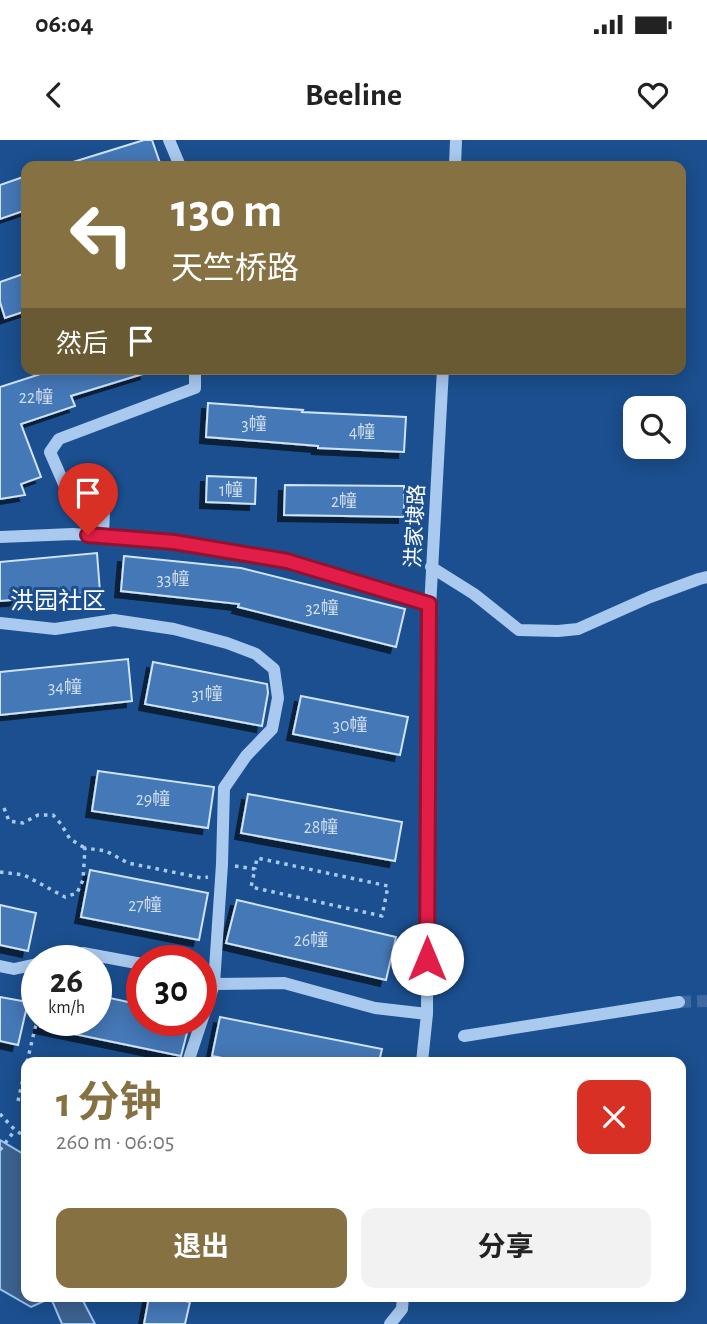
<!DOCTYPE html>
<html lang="zh">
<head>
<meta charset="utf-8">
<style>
	body { margin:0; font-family:"Alegreya Sans","Noto Sans SC",sans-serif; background:#f2f2f2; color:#222; height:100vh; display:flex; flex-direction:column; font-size:26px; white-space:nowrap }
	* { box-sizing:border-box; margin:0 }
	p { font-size:23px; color:#767676 }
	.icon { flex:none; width:38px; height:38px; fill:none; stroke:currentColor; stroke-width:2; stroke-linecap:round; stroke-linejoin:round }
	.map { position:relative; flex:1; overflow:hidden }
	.details { position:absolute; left:21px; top:917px; width:665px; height:245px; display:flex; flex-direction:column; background:#fff; border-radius:14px; box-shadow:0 4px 18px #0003 }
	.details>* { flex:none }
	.banner { position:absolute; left:21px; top:21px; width:665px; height:214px; border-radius:14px; box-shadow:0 4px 18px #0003; background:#857141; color:#fff; overflow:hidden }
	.controls { position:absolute; left:623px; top:256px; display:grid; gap:14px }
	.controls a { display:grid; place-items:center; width:63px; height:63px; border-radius:14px; background:#fff; box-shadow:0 4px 18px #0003; font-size:35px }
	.speed { position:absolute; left:21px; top:805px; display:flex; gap:14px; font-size:35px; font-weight:700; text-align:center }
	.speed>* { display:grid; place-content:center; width:91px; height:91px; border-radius:50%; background:#fff; box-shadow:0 4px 18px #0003; line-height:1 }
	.speed small { font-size:18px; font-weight:400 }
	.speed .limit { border:10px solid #d22; background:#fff; color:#111 }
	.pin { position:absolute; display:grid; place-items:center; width:60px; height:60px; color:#fff; margin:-72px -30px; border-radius:50% 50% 50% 0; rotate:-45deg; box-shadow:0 0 7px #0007 }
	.pin .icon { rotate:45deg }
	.me { position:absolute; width:77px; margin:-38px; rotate:0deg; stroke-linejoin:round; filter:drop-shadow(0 0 5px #0008) }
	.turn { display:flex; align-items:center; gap:24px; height:147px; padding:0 35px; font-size:32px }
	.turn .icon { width:91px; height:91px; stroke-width:2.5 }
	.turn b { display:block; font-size:49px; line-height:60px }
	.then { display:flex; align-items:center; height:66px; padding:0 35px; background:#0003; gap:14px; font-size:26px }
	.round { display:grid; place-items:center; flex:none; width:74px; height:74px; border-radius:14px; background:#f2f2f2 }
	.head { display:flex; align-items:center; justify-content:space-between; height:119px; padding:0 35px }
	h1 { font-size:42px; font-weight:700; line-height:52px; color:#857141 }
	.cta { display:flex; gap:14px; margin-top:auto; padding:14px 35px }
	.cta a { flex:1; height:80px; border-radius:14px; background:#857141; color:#fff; font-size:28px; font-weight:700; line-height:80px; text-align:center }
	.cta a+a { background:#f2f2f2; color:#222 }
	.status { display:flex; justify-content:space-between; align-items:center; height:49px; padding:0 35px; background:#fff; direction:ltr }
	.status svg { height:19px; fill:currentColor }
	header { display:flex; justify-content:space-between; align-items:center; height:91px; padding:0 35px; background:#fff; font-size:32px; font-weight:700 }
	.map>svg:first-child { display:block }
	.water { fill:#3c6290; stroke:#9cc4f0; stroke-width:2 }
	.building { fill:#4478b7; stroke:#cfe3fa; stroke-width:2; filter:url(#shadow) }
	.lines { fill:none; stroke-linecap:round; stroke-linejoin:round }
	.minor-tunnel { stroke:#3d69a0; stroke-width:12; stroke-dasharray:12 6; stroke-linecap:butt }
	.path { stroke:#a9c9ee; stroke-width:3.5; stroke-dasharray:3.5 5; stroke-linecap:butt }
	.minor { stroke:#a9c9ee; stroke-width:12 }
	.route-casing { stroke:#92132f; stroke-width:18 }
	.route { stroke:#e11d48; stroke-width:12 }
	.labels { text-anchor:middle; stroke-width:6; stroke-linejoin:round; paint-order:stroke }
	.number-label { font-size:18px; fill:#d0dded }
	.street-label { font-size:21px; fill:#fff; stroke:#1b4f8f }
	.quarter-label { font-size:24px; fill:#fff; stroke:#1b4f8f }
</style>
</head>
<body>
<div class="status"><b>06:04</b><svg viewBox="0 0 49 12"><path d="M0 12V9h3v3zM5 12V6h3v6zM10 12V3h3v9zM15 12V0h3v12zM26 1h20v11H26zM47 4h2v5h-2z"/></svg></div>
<header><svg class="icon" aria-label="back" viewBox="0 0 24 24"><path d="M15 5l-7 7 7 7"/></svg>Beeline<svg class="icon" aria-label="heart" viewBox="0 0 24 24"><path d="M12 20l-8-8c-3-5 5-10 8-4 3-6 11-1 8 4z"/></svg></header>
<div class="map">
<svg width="707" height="1184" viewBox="0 0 707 1184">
	<defs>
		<filter id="shadow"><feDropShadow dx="-6" dy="6" stdDeviation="0" flood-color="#0009"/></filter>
	</defs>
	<rect width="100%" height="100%" fill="#1b4f8f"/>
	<path class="water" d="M0,1000L25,1015L26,1018V1157H81L95,1184H62L51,1158L31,1167L0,1149Z"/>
	<path class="building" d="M144,0H152L161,26H71L70,23Z
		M26,36V70L0,79V45Z
		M26,133V171L5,178L0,162V142Z
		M56,229H145L146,233L71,256L75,266L21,284L41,337L21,344L25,355L0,359V247Z
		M208,263L303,270L302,272L406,277L404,312L318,308V306L206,297Z
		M207,336L256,338L255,364L206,362Z
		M285,345L404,346V377L284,375Z
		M97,413L100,452L0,461V422Z
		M124,416L241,428L405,469L396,507L238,467L239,464L121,451Z
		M128,519L132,561L0,575V532Z
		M153,522L267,544L268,553L262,586L145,564Z
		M301,556L408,577L400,615L293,594Z
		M98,631L214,647L208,688L92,671Z
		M248,654L402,682L395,721L241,693Z
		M90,730L208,753L199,800L81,777Z
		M237,760L396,797L386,840L226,803Z
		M0,765L36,773L28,811L0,805Z
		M96,855L142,865V880H184L183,884L189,885L181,916L40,887V880H96Z
		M0,857L28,862L18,905L0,901Z
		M220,877L382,909L379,922H244L212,916Z
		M149,1157H167L190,1162L185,1184H144Z"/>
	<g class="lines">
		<path class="minor-tunnel" d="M679,862L707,861"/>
		<path class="path" d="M4,668L9,681L23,683L38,675H53L61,684L70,699L85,708
			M235,726L255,729L251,747L382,776L388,746L257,718L255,729
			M0,732L24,735L65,757L77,753L83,740L85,708L106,711L128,723L202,738L208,737
			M27,922L37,880
			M18,961L26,926
			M0,974L15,990L26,997
			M0,1010L15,990"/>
		<path class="minor" d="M169,0L180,26
			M455,26L456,0
			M103,396L105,346L64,344L50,312L59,299L195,248V229
			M0,397L73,394L174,402L287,420L429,464
			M431,427L474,454L519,490L558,491L578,489L650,457L699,439L707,437
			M0,483L55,489L114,480L174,489L227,503L256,514L274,529L278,558L272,589L246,616L224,648L222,724L214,844L188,922
			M50,821L83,813L142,824
			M0,826L14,829L37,824
			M201,840L214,844L284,843L375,868L427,874
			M464,896L679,862
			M422,922L427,874L429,486L443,229
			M390,1184L402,1169L403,1157"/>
	</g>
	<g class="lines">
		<g class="route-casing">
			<path id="route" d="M88,395L174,402L287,421L429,464L427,819"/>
		</g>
		<use href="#route" class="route"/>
	</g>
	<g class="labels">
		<g class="number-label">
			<text x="36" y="263">22幢</text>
			<text x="254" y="290">3幢</text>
			<text x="362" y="298">4幢</text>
			<text x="231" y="356">1幢</text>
			<text x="344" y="367">2幢</text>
			<text x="173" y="445">33幢</text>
			<text x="322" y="474">32幢</text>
			<text x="65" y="553">34幢</text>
			<text x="207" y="560">31幢</text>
			<text x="350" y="591">30幢</text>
			<text x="153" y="665">29幢</text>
			<text x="321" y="693">28幢</text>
			<text x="145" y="771">27幢</text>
			<text x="311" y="806">26幢</text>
		</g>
		<g class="street-label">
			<text transform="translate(415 386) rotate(-87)" y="7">洪家埭路</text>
		</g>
		<g class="quarter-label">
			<text x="58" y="469">洪园社区</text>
		</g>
	</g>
</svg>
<div class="controls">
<a><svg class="icon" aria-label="search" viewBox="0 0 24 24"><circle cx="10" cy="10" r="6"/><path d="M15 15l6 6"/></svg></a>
</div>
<div class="speed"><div>26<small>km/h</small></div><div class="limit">30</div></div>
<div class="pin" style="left:88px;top:395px;background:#d93025"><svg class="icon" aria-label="arrive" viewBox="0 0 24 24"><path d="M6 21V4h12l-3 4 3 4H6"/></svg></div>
<svg class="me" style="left:427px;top:819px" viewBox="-20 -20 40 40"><circle r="19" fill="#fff"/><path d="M0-13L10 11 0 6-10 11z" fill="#e11d48"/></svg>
<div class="banner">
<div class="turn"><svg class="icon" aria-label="left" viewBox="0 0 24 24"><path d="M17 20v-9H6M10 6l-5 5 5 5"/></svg><div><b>130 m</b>天竺桥路</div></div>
<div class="then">然后<svg class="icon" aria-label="arrive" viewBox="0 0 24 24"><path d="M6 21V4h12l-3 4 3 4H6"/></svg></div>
</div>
<section class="details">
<div class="head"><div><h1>1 分钟</h1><p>260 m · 06:05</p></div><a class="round" style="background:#d93025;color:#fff"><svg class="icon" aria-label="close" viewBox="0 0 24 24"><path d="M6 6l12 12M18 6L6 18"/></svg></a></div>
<div class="cta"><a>退出</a><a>分享</a></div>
</section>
</div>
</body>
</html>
